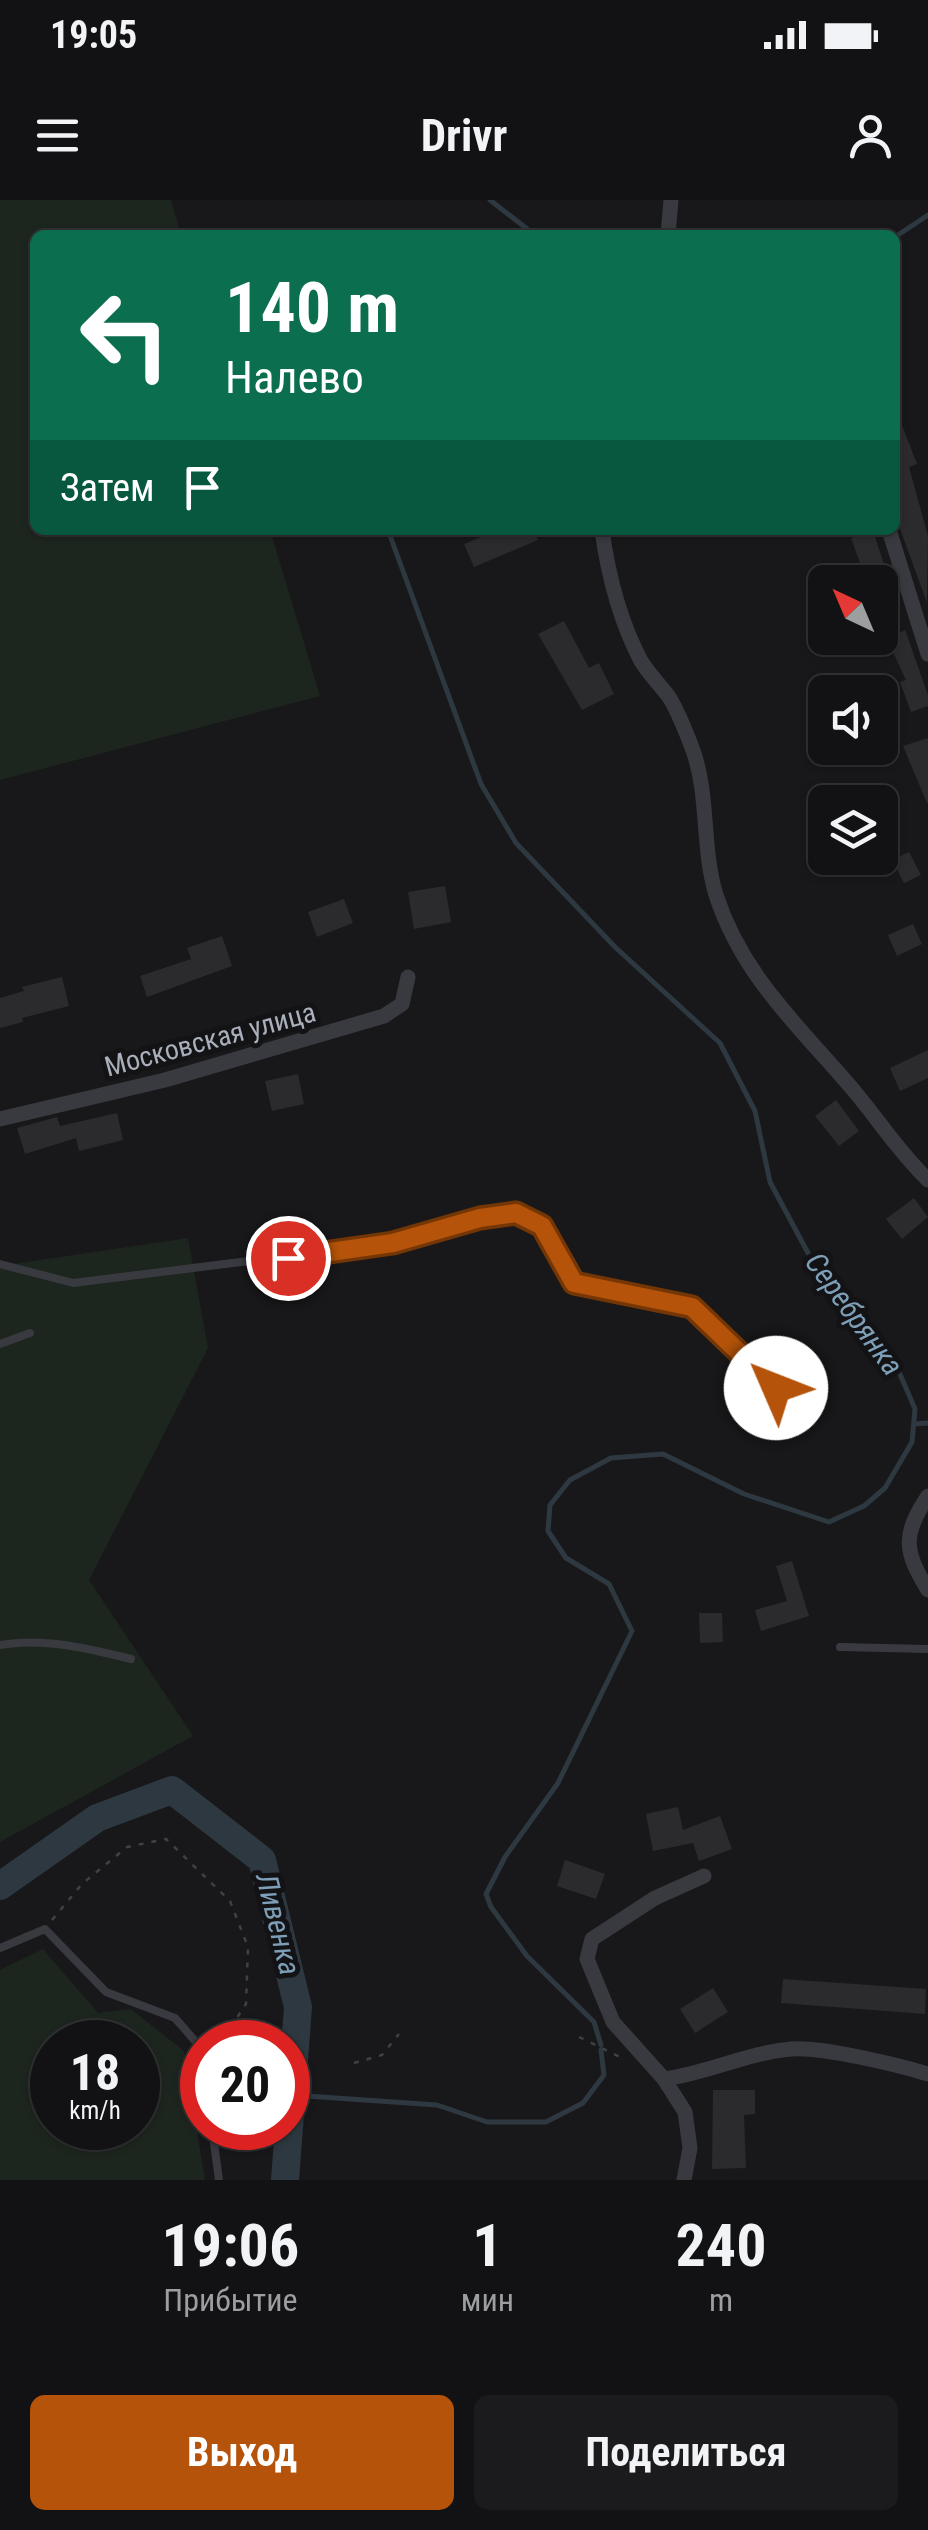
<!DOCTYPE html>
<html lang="ru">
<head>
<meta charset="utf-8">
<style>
	body { margin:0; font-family:"Roboto Condensed",sans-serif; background:#1b1b1d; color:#f1f3f6; height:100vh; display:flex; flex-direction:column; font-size:38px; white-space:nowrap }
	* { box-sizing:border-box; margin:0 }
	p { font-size:32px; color:#9c9ea0 }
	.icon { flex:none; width:55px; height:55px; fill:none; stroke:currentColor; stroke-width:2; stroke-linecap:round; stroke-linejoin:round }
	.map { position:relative; height:1980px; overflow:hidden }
	.sheet { display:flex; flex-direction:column; background:#121214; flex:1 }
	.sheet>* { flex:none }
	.top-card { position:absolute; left:30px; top:30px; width:870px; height:305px; border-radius:15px; box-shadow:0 2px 8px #0004,0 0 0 2px #313234; background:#0b6e4f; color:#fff; overflow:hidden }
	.needle { width:65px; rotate:316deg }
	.buttons { position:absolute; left:808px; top:365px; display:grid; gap:20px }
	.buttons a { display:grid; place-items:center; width:90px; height:90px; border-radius:15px; background:#121214; box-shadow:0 2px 8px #0004,0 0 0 2px #313234; font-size:50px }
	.speed { position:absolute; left:30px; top:1820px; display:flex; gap:20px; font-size:50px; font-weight:700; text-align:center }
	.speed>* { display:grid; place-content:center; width:130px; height:130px; border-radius:50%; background:#121214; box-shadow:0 2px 8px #0004,0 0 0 2px #313234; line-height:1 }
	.speed small { font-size:25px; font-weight:400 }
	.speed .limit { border:15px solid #d22; background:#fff; color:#111 }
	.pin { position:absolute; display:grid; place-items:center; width:85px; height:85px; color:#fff; margin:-42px; border:5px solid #fff; border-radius:50%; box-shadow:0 2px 10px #0007 }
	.me { position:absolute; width:110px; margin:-55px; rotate:314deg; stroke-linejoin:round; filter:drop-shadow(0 0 8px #0008) }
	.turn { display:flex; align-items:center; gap:35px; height:210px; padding:0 30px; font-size:45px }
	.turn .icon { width:130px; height:130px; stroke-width:2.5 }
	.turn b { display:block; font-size:70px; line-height:85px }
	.then { display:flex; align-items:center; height:95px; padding:0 30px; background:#0003; gap:20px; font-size:38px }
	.eta { display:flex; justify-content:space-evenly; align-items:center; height:170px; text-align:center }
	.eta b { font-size:60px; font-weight:700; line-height:70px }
	.action { display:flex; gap:20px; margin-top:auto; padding:20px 30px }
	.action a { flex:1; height:115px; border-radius:15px; background:#b45309; color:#fff; font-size:40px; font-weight:700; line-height:115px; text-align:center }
	.action a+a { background:#1b1b1d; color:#f1f3f6 }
	.status { display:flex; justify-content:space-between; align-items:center; height:70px; padding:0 50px; background:#121214; direction:ltr }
	.status svg { height:28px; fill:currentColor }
	header { display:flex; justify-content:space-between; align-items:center; height:130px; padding:0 30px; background:#121214; font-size:45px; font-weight:700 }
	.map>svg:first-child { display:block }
	.green { fill:#1d261e; fill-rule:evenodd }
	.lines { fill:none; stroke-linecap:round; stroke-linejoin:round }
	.stream { stroke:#2d3840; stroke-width:5 }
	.river { stroke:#2d3840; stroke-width:28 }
	.building { fill:#2b2b2e }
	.path { stroke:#3e4147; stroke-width:2.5; stroke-dasharray:5 8; stroke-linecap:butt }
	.service { stroke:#393a40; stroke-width:8 }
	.minor { stroke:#393a40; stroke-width:15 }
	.route-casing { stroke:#753606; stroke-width:25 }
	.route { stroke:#b45309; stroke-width:18 }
	.labels { text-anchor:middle; stroke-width:10; stroke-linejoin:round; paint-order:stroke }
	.street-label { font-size:28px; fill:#a9afbb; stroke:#131315 }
	.water-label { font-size:30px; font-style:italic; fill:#7e9fb8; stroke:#131315 }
</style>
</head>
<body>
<div class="status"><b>19:05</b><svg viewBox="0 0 49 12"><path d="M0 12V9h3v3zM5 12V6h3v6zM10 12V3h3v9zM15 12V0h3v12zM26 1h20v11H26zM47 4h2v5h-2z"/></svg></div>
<header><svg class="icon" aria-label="menu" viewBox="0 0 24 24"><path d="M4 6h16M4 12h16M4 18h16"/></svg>Drivr<svg class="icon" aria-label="person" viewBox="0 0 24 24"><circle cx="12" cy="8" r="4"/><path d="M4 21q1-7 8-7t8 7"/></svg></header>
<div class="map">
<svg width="928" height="1980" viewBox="0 0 928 1980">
	<rect width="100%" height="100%" fill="#18181a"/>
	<path class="green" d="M0,0H171L181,35H35V330H270L320,496L0,580Z
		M188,1038L208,1148L89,1380L193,1536L0,1642V1066Z
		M43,1749L98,1813L131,1809L184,1851L205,1980H0V1770ZM52,1842H138V1928H52Z"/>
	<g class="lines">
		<path class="stream" d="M490,0L535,35
			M895,37L928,15
			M388,330L481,584L516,643L615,747L720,843L755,911L770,982L808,1053L893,1158L915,1209L912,1242L885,1288L864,1306L829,1322L744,1294L663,1254L611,1258L570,1280L550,1305L548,1331L566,1358L609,1384L632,1431L558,1583L505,1657L486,1694L491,1707L527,1756L594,1822L601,1845
			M914,1224L928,1223
			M292,1895L437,1905L487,1922H546L583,1903L604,1875L601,1850"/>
		<path class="river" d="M0,1686L97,1618L172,1590L262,1660L298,1807L285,1980"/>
	</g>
	<path class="building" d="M895,207L917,264L909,267L928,336L927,403L895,315Z
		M498,330H533L538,340L474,367L464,344Z
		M873,331L900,412L880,418V382H867L851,338Z
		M564,421L589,468L599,463L614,494L582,510L538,434Z
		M905,430L928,495V506L911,512L900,482L906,480L887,439Z
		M928,538V603H927L903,546Z
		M909,652L921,675L904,683L892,660Z
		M445,686L451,722L414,729L408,692Z
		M344,699L353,723L317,737L308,712Z
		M913,724L922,744L897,756L888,735Z
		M222,736L232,766L147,797L140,776L191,759L187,748Z
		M62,777L69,806L22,818L23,822L0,828V798L24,791L22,787Z
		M928,850V878L900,891L890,868Z
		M298,874L304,904L272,911L265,881Z
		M836,900L859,931L839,946L815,916Z
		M117,913L123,940L79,951L76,938L25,954L17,928L57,917L60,926Z
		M914,998L928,1017L902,1039L886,1019Z
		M792,1361L809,1416L761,1431L755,1410L787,1401L776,1366Z
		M699,1413H722L723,1442L700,1443Z
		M678,1607L683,1630L720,1616L732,1649L699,1661L693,1643L653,1651L646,1614Z
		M565,1660L605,1674L596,1699L557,1686Z
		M783,1779L926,1789L925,1814L781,1803Z
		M713,1788L728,1812L695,1833L680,1809Z
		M713,1890H755V1914L744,1915L746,1968L712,1969Z"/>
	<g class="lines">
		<path class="path" d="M52,1720L82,1684L127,1647L166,1639L230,1701L248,1747L246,1804L221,1842
			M579,1837L622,1858
			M354,1863L382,1855L399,1834"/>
		<path class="service" d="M0,1064L73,1083L393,1043L480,1018L516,1013L542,1026L573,1083L692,1107L777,1187
			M0,1144L30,1133
			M0,1445C42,1437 91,1449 131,1459
			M840,1447L928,1449
			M0,1748L45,1729L106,1792L175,1818L202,1849
			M202,1851L196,1887L202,1893
			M212,1928L219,1980"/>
		<path class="minor" d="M668,35L671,0
			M602,330C608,374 620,421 641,461C649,474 660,485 669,497C678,511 685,530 691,545C710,593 701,646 716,695C743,778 802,829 855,892C881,923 898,951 928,980
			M889,330L928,454
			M0,919L165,880L384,816L402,804L408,777
			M928,1296C902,1335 904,1351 928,1390
			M664,1879C708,1873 747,1853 791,1849C820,1846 898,1865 928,1874
			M684,1980L690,1948L685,1912L664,1879L613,1822L587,1759L592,1739L655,1698L704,1676"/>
	</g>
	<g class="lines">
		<g class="route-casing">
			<path id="route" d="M288,1058L393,1043L480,1018L516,1013L542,1026L574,1083L692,1107L776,1188"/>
		</g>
		<use href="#route" class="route"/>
	</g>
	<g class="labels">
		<g class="street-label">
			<text transform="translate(210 839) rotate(-15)" y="10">Московская улица</text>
		</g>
		<g class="water-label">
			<text transform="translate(854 1114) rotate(54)" y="10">Серебрянка</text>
			<text transform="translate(278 1724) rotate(76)" y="10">Ливенка</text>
		</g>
	</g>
</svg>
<div class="buttons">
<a><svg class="needle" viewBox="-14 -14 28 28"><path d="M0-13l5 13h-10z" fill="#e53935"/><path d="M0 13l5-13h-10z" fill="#9c9ea0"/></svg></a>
<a><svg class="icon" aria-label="sound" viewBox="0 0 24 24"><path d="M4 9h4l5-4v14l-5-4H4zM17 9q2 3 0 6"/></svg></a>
<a><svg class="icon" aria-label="layers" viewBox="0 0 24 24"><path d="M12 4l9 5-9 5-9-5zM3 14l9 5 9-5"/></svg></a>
</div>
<div class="speed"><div>18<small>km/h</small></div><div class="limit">20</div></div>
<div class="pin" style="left:288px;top:1058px;background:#d93025"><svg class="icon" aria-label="arrive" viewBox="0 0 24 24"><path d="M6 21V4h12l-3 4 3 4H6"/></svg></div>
<svg class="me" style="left:776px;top:1188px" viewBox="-20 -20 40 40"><circle r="19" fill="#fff"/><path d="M0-13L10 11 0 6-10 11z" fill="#b45309"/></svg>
<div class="top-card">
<div class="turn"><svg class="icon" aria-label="left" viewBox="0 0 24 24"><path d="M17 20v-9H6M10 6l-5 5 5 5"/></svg><div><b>140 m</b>Налево</div></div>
<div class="then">Затем<svg class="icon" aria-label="arrive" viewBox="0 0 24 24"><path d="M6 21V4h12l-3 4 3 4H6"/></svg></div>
</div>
</div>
<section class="sheet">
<div class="eta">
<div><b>19:06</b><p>Прибытие</p></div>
<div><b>1</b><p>мин</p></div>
<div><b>240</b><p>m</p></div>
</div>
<div class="action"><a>Выход</a><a>Поделиться</a></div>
</section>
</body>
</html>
